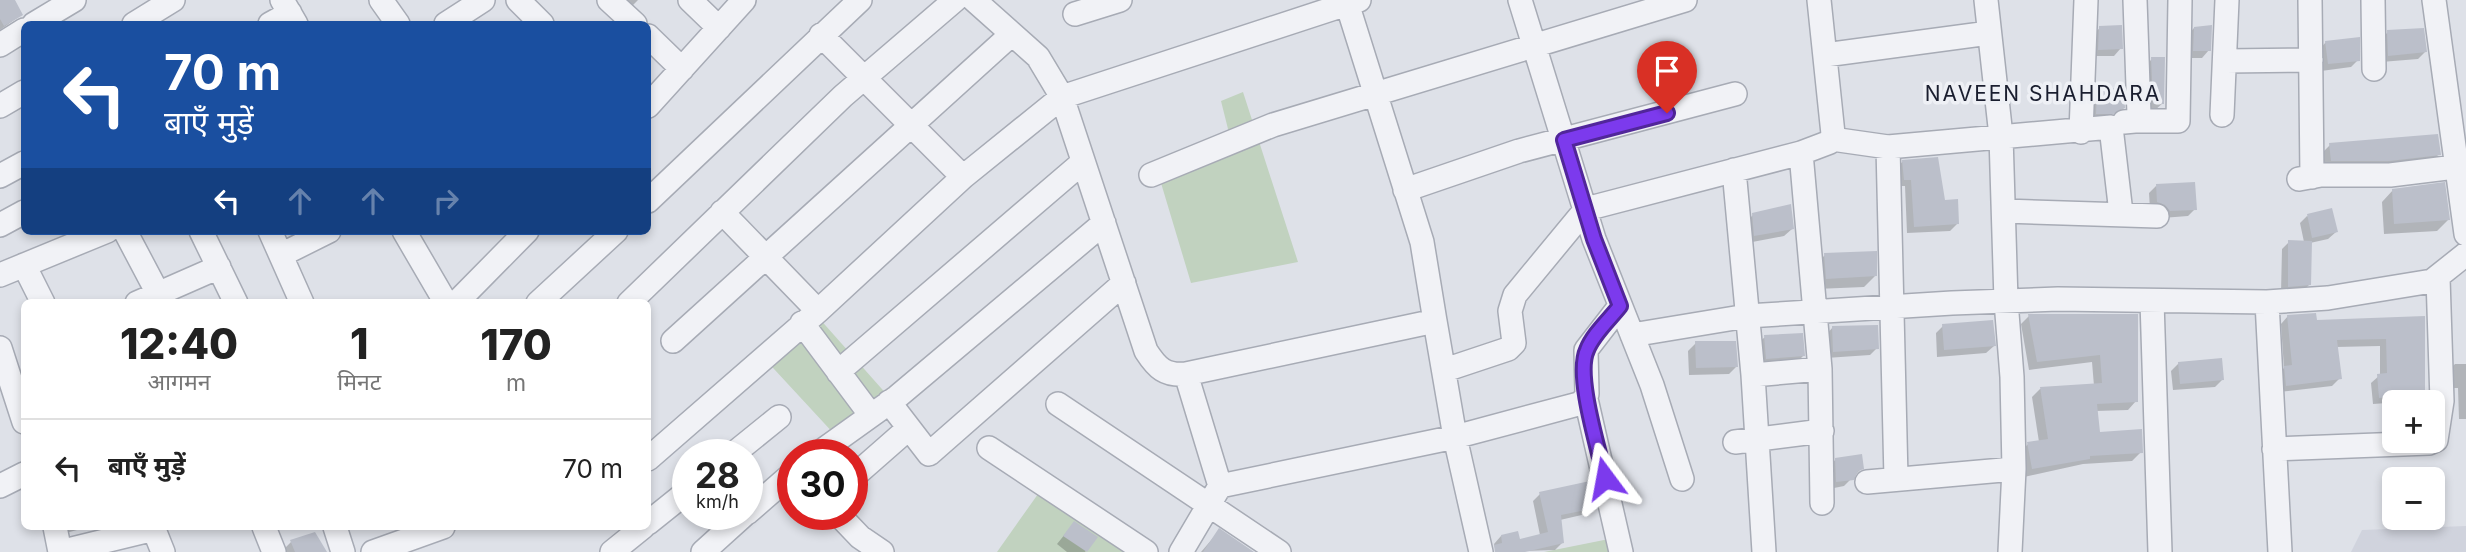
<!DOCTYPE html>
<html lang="hi">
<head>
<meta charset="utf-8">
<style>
	body { margin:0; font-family:Inter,"Noto Sans Devanagari",sans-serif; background:#f2f2f2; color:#222; height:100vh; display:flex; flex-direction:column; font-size:26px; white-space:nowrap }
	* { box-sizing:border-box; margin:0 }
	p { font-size:23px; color:#767676 }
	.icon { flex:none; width:38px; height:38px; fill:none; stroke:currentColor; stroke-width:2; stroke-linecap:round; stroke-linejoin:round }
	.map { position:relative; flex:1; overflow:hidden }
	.side { position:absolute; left:21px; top:299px; width:630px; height:231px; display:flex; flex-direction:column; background:#fff; border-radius:10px; box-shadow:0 4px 10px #0003 }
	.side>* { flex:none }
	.top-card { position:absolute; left:21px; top:21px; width:630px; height:214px; border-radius:10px; box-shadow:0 4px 10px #0003; background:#1a4fa0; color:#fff; overflow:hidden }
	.controls { position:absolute; left:2382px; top:390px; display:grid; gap:14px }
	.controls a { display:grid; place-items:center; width:63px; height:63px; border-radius:10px; background:#fff; box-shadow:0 4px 10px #0003; font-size:35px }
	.speed { position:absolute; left:672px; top:439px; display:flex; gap:14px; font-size:35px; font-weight:700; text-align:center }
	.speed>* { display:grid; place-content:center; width:91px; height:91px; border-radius:50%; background:#fff; box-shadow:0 4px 10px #0003; line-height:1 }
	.speed small { font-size:18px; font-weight:400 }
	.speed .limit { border:10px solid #d22; background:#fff; color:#111 }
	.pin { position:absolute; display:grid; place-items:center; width:60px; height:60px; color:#fff; margin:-72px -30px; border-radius:50% 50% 50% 0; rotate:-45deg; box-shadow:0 0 7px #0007 }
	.pin .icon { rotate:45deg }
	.me { position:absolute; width:77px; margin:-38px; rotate:347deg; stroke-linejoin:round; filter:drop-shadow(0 0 5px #0008) }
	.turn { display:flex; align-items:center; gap:24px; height:147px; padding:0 28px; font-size:32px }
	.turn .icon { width:91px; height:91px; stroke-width:2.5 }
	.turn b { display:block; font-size:49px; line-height:60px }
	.lanes { display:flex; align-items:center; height:66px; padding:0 28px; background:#0003; justify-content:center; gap:35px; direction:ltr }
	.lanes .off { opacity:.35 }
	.eta { display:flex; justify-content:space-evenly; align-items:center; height:119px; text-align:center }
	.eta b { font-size:42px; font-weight:800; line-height:49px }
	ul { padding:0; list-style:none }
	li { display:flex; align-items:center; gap:21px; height:98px; padding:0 28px; border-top:2px solid #e0e0e0 }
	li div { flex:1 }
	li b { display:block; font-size:26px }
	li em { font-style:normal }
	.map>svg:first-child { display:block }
	.built { fill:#d0d3dd }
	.green { fill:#c1d2bf }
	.shadow { fill:#0003 }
	.building { fill:#bbbfca }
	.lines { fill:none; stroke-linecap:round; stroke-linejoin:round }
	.minor-casing { stroke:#a7abb5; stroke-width:26 }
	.minor { stroke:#f1f2f6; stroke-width:23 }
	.route-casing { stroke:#51269a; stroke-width:18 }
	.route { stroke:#7c3aed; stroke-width:12 }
	.labels { text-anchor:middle; stroke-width:7; stroke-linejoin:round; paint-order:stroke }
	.neighbourhood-label { font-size:21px; letter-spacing:2px; fill:#1a1e2f; stroke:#eef0f5 }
</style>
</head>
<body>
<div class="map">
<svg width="2466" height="552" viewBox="0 0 2466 552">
	<rect width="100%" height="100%" fill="#dee1e8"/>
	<path class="built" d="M2466,526V552H2351L2362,530Z"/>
	<path class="green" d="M1243,92L1298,262L1191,283L1158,173L1232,145L1221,101Z
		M810,308L889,397L836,436L761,355Z
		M1038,494L1125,552H997Z
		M1619,537L1625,552H1544Z"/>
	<path class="shadow" d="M0,0H13L21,15L0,30Z
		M614,0H638L627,11Z
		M2100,28L2121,48L2114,56H2092V35Z
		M2194,28L2209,50L2202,58H2187V36Z
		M2388,32L2425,52L2418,59L2381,62V39Z
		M2326,42L2358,60L2351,67L2321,71L2319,50Z
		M2152,59L2163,103L2155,110L2146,111L2144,67Z
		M2097,91L2123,107L2104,120L2089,121L2090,98Z
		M2330,145L2439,154L2428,165L2321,171L2319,156Z
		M1903,161L1944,201L1957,224L1950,231L1907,233L1905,186H1897L1896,169Z
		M2156,186L2195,209L2188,216L2162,218L2150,209L2149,193Z
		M2393,190L2448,220L2437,231L2384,234L2382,202Z
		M1753,215L1792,229L1784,236L1747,243L1746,222Z
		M2307,216L2336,232L2328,239L2310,243V284L2302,292L2281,293L2282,249L2289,242H2304L2300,223Z
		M1825,255L1875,276L1864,287L1816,289L1814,266Z
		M2029,316H2137L2136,401L2128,410L2096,411L2099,434L2141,452L2132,461L2083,464L2024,477L2020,453L2028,444L2039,442L2032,397L2040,389L2094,386L2092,362L2029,370L2021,324Z
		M2288,316L2315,322L2423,318V393L2416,401L2373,404L2371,383L2380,375V346L2336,347L2340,378L2332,386L2279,392L2278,375L2284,368L2281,324Z
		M1943,326L1994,346L1986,353L1937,357L1936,333Z
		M1833,327L1877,348L1870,355L1826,358V335Z
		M1765,337L1803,356L1796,363L1759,365L1757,344Z
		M1696,343L1736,367L1729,374L1689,375L1688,351Z
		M2179,363L2222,380L2215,387L2173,390L2171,371Z
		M2455,364H2466V419H2459L2458,388H2447L2446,373Z
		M1836,459L1862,468L1844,486L1829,489V467Z
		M1540,494L1594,507L1586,514L1560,520L1563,542L1555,550L1496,552L1494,544L1501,536L1519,543L1540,535L1533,501Z
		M1074,523L1095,538L1085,552H1067L1057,544Z
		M64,527H88L66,533Z
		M1219,531L1251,552H1201Z
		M291,542L325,552H281Z"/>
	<path class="building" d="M0,0H15L23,15L4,26L0,19Z
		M2122,25L2123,49L2098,50L2099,26Z
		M2212,25L2211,51H2193L2194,27Z
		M2424,28L2427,52L2388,56L2387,30Z
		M2360,37V61L2328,64L2325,41Z
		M2151,57H2165L2164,104H2153Z
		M2124,88L2125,108L2113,114H2096L2097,89Z
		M2438,134L2441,155L2389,161H2331L2329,143Z
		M1938,157L1945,200L1958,199L1959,224L1914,227L1911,180H1904L1902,160Z
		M2195,182L2197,210L2170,211L2165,205L2157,202L2156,184Z
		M2445,182L2450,220L2394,224L2392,189Z
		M1791,204L1794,229L1754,236L1752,213Z
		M2332,208L2338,232L2312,238L2307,214Z
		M2288,240L2312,241L2311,285L2288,287Z
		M1877,251V276L1826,279L1824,253Z
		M2316,313L2317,320L2425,316V394L2379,398L2377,374L2387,373L2386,339L2337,340L2342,379L2286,386L2284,366L2292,365L2287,315Z
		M2028,314H2138V402L2097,404L2100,432L2142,429L2143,453L2090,456V459L2032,469L2027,442L2048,439L2040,387L2102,383L2100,355L2037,362Z
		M1993,320L1996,346L1944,350L1942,324Z
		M1878,325L1879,349L1833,352L1832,326Z
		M1803,333L1805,356L1766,359L1764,335Z
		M1695,341H1736L1738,367L1696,368Z
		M2222,358L2224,380L2180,384L2178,362Z
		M1862,454L1864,469L1858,471L1854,480L1836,482L1835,458Z
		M1590,481L1596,508L1561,515L1564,543L1525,552H1495L1494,545L1502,543L1501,535L1518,531L1520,539L1548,532L1539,492Z
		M1074,521L1098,537L1087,552L1063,536Z
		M1219,528L1254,552H1203Z
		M315,532L327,552H295L290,540Z"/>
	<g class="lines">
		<g class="minor-casing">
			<path id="minor" d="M282,0L296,24
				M381,0L398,24
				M518,0L542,24
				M609,0L635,24
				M690,0L719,28
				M974,0L1038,57L1062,97L1146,351C1157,368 1165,376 1186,374L1435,321L1455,437L1481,552
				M1346,0L1422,242L1435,321
				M1520,0L1594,239L1652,385L1682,479
				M1986,0L2001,136L2006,301L2012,377L2014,469L2010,552
				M2310,0L2312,177
				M2373,0L2374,69
				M2434,0L2466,234
				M1075,14L1120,0
				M34,24L74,0
				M134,24L173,0
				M270,24L290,13
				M446,24L483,0
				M821,35L963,177
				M648,36L682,69
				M0,45L24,30
				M1825,55L1989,33
				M2226,61L2311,60
				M0,106L24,92
				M648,106L744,0
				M2222,115L2227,0
				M2135,121H2178L2180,0
				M2124,122L2135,121L2139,115L2135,0
				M2081,132L2086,0
				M1832,139L1888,147L2111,127L2121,213
				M1888,147L1896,478
				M1801,153L1820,369L1822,503
				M1734,170L1753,375L1764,552
				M1151,175L1273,125L1685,0
				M0,176L24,163
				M2299,179L2321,175H2390L2455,167
				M1405,190L1519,151L1735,94
				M648,201L860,0
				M2004,211L2157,216
				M722,212L818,311
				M0,225L24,212
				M125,231L163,303
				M201,231L236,303
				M270,231L302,303
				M404,231L446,303
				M281,255L329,231
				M24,265L43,303
				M0,275L107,231
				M2152,301L2160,552
				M2267,302L2280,552
				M137,303L219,267
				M456,303L527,231
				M538,303L616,231
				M629,303L843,96L955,0
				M802,323L870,414
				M1632,335L1747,316L1952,303L2058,299L2267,302L2328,298L2432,281L2466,254
				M673,341L1012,34
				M0,348L24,422
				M1445,370L1508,349L1514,343L1510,311L1515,295L1586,209L1801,153L1830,142L1833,134L1819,0
				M838,372L1083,162
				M1186,374L1220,486
				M1753,375L1820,369
				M1586,399L1621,552
				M889,402L929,454L1124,283
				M1058,404L1279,552
				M1735,442L1822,431
				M989,448L1146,552
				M2274,449L2429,443L2436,440L2442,401L2438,278
				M732,455L779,417
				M816,455L897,397L1104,223
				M648,459L818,311L963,177L1062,97L1359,0
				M852,478L909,428
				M1867,482L2014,469
				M0,486L24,474
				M747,513L793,473
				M838,514L860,537L882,552
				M648,523L688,491
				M55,527L60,552L154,529
				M153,527L163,552
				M264,527L274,552
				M335,527L343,552
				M373,552L443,527
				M612,552L643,527
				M703,552L745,514
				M1181,552L1220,486L1455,437L1582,403L1587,394L1586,350L1620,306"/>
		</g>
		<use href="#minor" class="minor"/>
	</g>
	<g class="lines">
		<g class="route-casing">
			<path id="route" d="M1605,478C1599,450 1575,375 1587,350C1593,334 1610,319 1620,306L1594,239L1564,140L1667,113"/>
		</g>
		<use href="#route" class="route"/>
	</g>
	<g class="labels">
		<g class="neighbourhood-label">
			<text x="2043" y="101">NAVEEN SHAHDARA</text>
		</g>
	</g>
</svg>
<div class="controls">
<a>+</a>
<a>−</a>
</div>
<div class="speed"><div>28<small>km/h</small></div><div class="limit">30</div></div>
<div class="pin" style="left:1667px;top:113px;background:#d93025"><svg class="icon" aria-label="arrive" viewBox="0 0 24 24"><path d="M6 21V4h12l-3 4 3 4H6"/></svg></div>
<svg class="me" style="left:1605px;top:478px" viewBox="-20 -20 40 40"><path d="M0-17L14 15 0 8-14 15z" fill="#7c3aed" stroke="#fff" stroke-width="4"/></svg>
<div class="top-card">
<div class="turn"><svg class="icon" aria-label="left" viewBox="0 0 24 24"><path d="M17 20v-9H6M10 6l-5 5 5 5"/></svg><div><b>70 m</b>बाएँ मुड़ें</div></div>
<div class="lanes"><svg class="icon" aria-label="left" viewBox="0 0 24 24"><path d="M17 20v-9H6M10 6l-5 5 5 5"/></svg><svg class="icon off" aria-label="ahead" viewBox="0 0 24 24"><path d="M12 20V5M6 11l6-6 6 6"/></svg><svg class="icon off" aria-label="ahead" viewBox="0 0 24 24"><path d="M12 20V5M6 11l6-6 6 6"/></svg><svg class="icon off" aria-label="right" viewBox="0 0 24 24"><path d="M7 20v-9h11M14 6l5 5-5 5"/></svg></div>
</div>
<section class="side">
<div class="eta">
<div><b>12:40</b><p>आगमन</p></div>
<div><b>1</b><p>मिनट</p></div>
<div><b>170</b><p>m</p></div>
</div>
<ul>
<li><svg class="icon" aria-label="left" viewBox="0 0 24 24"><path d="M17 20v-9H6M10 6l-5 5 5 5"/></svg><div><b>बाएँ मुड़ें</b></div><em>70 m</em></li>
</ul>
</section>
</div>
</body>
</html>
